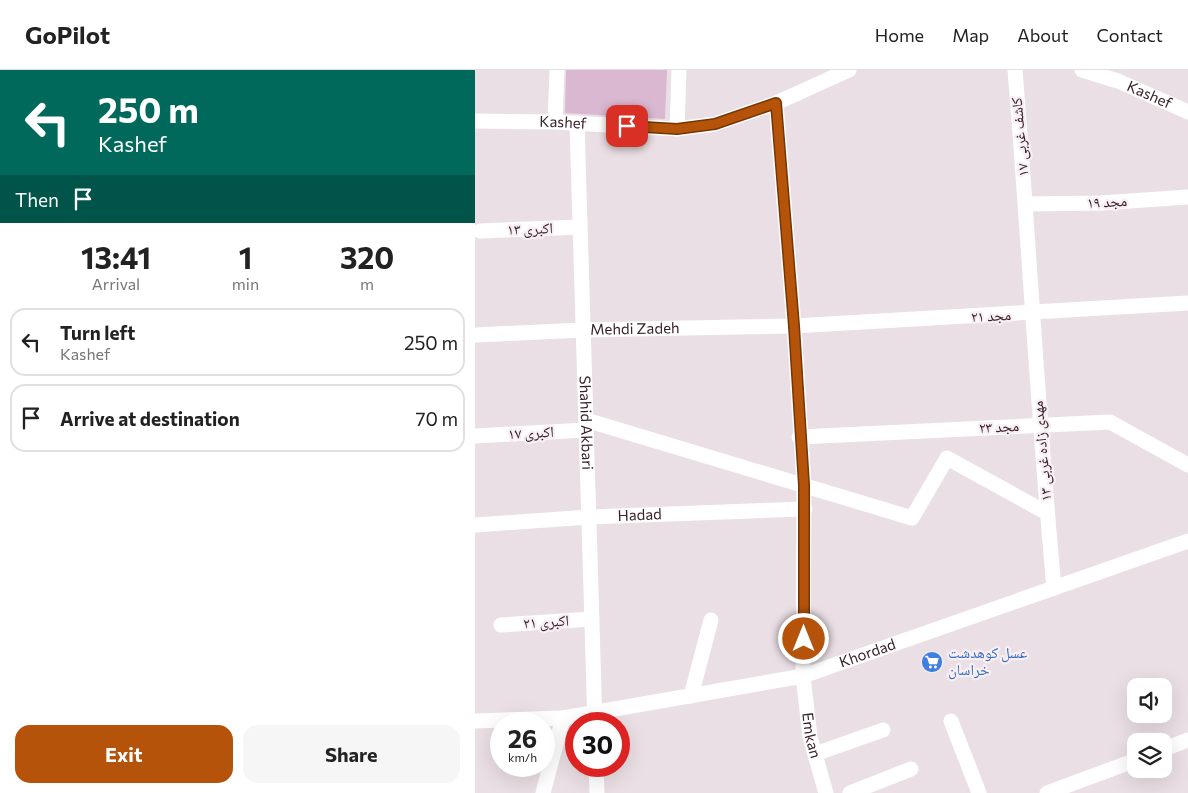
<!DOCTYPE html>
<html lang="en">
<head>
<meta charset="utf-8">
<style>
	body { margin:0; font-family:Commissioner,"Noto Naskh Arabic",sans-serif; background:#f6f6f6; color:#222; height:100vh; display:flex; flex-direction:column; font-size:19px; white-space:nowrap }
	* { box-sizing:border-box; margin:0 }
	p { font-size:16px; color:#767676 }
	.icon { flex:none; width:28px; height:28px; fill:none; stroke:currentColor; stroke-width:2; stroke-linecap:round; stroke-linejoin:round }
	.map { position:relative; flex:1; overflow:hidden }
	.side { display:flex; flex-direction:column; background:#fff; width:475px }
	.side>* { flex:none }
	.top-card { background:#00695c; color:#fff; overflow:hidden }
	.fabs { position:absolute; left:652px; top:608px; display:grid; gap:10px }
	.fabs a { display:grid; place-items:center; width:45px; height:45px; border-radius:10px; background:#fff; box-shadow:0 5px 20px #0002; font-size:25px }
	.speed { position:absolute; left:15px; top:642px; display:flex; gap:10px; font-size:25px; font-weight:700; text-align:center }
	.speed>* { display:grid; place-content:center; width:65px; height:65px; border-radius:50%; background:#fff; box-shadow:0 5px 20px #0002; line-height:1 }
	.speed small { font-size:12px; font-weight:400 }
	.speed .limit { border:8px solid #d22; background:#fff; color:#111 }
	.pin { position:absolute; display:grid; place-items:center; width:42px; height:42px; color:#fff; margin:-21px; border-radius:10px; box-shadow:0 2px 8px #0006 }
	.me { position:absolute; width:55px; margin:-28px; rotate:0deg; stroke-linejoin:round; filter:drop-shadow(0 0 4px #0008) }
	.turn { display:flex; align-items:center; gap:18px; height:105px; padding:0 15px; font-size:22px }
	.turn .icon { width:65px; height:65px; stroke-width:2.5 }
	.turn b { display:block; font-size:35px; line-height:42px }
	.then { display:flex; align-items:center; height:48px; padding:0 15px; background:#0003; gap:10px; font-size:19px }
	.eta { display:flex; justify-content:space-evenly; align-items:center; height:85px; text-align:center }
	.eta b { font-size:30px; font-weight:700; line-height:35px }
	.primary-button { display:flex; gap:10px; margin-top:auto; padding:10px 15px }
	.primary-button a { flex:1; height:58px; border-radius:15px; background:#b45309; color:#fff; font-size:20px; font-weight:700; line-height:58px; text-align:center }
	.primary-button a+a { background:#f6f6f6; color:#222 }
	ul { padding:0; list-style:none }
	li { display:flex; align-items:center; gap:15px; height:68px; margin:0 10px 8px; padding:0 5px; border:2px solid #e0e0e0; border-radius:15px }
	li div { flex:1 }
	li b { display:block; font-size:19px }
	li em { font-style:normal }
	header { display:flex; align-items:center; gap:30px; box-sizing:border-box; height:70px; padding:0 25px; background:#fff; border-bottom:1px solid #e0e0e0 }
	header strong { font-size:24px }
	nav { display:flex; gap:28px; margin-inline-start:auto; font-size:18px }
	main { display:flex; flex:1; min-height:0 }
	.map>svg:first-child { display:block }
	.green { fill:#dbb8d2 }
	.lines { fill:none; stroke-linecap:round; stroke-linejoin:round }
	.minor { stroke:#fff; stroke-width:15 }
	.route-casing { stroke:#753606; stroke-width:12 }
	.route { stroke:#b45309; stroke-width:9 }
	.labels { text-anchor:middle; stroke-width:4.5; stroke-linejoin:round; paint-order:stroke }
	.street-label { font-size:15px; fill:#392128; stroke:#f7eff3 }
	.shop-label { font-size:15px; fill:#366cbe; stroke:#f7eff3; text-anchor:start }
</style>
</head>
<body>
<header>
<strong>GoPilot</strong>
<nav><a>Home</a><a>Map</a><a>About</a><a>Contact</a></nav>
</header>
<main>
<section class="side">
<div class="top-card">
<div class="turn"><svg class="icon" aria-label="left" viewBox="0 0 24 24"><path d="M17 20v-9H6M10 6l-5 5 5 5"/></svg><div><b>250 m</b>Kashef</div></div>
<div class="then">Then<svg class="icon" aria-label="arrive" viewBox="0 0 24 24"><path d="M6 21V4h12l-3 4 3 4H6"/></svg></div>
</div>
<div class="eta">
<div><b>13:41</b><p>Arrival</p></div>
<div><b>1</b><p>min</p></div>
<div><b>320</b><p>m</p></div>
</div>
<ul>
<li><svg class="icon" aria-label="left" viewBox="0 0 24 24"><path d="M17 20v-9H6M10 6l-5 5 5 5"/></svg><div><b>Turn left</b><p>Kashef</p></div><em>250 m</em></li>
<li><svg class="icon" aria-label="arrive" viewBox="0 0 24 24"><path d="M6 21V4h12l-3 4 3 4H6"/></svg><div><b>Arrive at destination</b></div><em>70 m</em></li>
</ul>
<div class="primary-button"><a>Exit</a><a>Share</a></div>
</section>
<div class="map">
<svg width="713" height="723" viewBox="0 0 713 723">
	<rect width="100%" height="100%" fill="#eadfe4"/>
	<path class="green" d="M91,0H192L190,49L90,43Z"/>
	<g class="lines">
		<g class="minor">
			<path d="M540,0C554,173 563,346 579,518"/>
			<path id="s1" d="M607,0L643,11L713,42"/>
			<path id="s2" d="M301,33L319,256L329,415L328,606L335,667L351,723"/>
			<path id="s3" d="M0,51L80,52L202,59L240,54L301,33L374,0"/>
			<path d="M80,52L82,0"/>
			<path id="s4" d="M102,53L120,654"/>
			<path d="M202,59L204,0"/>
			<path d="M551,134L626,133L713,127"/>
			<path d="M5,161L105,157"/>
			<path id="s5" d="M0,265L108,260L319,256L713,233"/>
			<path d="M111,350L437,448L472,388L572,443"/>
			<path d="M0,366L111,360"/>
			<path d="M324,367L635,352L713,395"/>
			<path id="s6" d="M0,455L114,447L330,439"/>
			<path d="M26,555L117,549"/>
			<path d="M216,626L236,550"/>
			<path id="s7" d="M0,651L88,648L328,606L713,471"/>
			<path d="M476,651L504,723"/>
			<path d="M689,679L713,670"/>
			<path d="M340,684L408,660"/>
			<path d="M121,696L122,723"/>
			<path d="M68,723L88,648"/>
			<path d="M375,723L436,699"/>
			<path d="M572,723L661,690"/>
		</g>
	</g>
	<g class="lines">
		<g class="route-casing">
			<path id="route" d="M152,56L202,59L240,54L301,33L319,256L329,415V569"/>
		</g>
		<use href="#route" class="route"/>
	</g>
	<defs>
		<g id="supermarket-disc" transform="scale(1.125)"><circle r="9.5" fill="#3f7fe0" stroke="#f7eff3"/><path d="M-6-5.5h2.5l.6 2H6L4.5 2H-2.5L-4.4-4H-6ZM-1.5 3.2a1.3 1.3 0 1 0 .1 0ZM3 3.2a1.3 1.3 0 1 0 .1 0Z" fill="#fff"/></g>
	</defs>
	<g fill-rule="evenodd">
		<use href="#supermarket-disc" x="457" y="592"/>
	</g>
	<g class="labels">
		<g class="street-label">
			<text dy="5" stroke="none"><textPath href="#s1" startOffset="72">Kashef</textPath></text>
			<text dy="5" stroke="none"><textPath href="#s3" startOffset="88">Kashef</textPath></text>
			<text transform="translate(545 67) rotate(-95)" y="5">کاشف غربی ۱۷</text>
			<text transform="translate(632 132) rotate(-3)" y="5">مجد ۱۹</text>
			<text transform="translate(55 159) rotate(-2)" y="5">اکبری ۱۳</text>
			<text transform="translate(516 246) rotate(-3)" y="5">مجد ۲۱</text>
			<text dy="5" stroke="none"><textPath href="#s5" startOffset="160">Mehdi Zadeh</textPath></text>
			<text dy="5" stroke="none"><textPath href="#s4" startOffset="300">Shahid Akbari</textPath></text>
			<text transform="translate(524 357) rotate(-3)" y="5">مجد ۲۳</text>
			<text transform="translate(56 363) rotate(-3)" y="5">اکبری ۱۷</text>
			<text transform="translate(567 381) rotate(-95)" y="5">مهدی زاده غربی ۱۳</text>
			<text dy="5" stroke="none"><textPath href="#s6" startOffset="165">Hadad</textPath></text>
			<text transform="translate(71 552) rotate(-4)" y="5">اکبری ۲۱</text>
			<text dy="5" stroke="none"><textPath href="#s7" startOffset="400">Khordad</textPath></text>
			<text dy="5" stroke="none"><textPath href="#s2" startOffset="634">Emkan</textPath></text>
		</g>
		<g class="shop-label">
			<text x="473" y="588">عسل كوهدشت<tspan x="473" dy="17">خراسان</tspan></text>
		</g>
	</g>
</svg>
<div class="fabs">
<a><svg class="icon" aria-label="sound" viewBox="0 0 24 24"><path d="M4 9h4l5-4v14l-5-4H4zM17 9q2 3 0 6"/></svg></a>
<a><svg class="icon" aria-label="layers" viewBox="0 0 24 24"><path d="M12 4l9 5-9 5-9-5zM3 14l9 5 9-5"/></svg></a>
</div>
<div class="speed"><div>26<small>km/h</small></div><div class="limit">30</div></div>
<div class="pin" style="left:152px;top:56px;background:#d93025"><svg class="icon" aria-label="arrive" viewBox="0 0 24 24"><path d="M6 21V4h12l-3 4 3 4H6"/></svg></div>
<svg class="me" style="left:329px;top:569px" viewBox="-20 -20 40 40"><circle r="17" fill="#b45309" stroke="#fff" stroke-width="3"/><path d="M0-11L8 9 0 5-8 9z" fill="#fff"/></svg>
</div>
</main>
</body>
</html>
